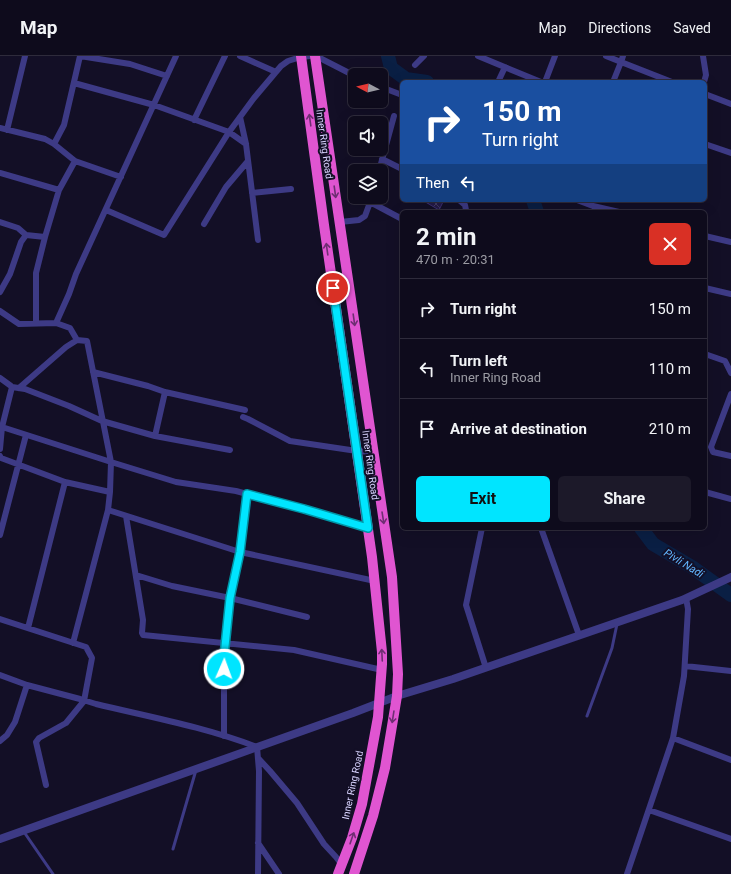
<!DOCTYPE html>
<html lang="en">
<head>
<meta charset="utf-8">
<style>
	body { margin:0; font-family:Roboto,sans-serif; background:#1c1929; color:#f1f3f6; height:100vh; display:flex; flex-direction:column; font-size:15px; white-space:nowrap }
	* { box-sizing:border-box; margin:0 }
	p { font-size:13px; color:#9b9ba3 }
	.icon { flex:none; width:22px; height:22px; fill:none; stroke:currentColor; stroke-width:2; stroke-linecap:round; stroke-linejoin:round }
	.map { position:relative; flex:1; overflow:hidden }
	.drawer { position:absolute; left:400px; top:154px; width:307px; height:320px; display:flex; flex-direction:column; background:#0e0b1c; border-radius:6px; box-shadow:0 4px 16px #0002,0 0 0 1px #2e2b3b }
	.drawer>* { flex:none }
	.top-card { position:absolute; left:400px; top:24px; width:307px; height:122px; border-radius:6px; box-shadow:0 4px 16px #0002,0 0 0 1px #2e2b3b; background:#1a4fa0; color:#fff; overflow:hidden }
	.needle { width:26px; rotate:277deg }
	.buttons { position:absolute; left:348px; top:12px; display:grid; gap:8px }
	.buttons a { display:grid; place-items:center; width:40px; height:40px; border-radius:6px; background:#0e0b1c; box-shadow:0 4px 16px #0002,0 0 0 1px #2e2b3b; font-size:20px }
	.pin { position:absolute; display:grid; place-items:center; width:34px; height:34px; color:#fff; margin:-17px; border:2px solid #fff; border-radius:50%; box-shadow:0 1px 4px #0007 }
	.me { position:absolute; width:44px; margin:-22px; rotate:2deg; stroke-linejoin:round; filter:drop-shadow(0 0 3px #0008) }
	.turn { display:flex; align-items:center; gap:14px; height:84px; padding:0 16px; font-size:18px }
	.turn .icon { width:52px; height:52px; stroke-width:2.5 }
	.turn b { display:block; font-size:28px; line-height:34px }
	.then { display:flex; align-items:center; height:38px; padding:0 16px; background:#0003; gap:8px; font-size:15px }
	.round { display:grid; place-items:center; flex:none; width:42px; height:42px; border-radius:6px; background:#1c1929 }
	.summary { display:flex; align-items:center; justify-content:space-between; height:68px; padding:0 16px }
	h1 { font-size:24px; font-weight:700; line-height:30px }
	.action { display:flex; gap:8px; margin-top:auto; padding:8px 16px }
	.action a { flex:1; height:46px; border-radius:6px; background:#00e5ff; color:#111; font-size:16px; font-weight:700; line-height:46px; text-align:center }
	.action a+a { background:#1c1929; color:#f1f3f6 }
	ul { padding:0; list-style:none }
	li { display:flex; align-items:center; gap:12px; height:60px; padding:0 16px; border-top:1px solid #2e2b3b }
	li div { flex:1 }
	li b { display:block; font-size:15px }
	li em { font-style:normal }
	header { display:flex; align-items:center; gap:24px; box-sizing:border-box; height:56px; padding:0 20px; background:#0e0b1c; border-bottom:1px solid #2e2b3b }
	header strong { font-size:19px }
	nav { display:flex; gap:22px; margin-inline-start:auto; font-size:14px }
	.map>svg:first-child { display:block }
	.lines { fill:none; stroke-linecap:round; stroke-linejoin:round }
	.river { stroke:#0a1f44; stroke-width:14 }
	.building { fill:url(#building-cross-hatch); stroke:#3b2d73 }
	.service { stroke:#3d3a85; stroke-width:3 }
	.minor { stroke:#3d3a85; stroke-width:6 }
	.tertiary { stroke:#3d3a85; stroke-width:8 }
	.trunk { stroke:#e055d1; stroke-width:10 }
	.oneway { stroke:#6f2e73 }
	.route-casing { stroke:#0095a6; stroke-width:10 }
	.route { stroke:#00e5ff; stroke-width:7 }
	.labels { text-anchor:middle; stroke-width:4; stroke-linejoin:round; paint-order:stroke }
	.street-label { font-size:10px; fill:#d9d4ff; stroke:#130f26 }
	.water-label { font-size:11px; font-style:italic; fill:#62b6ff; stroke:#130f26 }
</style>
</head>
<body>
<header>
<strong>Map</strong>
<nav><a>Map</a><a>Directions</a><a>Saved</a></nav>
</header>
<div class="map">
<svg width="731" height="818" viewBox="0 0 731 818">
	<defs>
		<pattern id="building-cross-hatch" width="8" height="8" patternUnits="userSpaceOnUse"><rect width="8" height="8" fill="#241b47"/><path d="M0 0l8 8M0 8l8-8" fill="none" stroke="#433b63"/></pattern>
	</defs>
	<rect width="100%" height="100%" fill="#130f26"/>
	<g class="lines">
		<path class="river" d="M388,0L391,12L406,23L427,26
			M533,144L537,156
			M641,472L653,488L692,511L731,539"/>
	</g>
	<path class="building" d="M422,144H444L439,154Z"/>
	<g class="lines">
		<path class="service" d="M587,660L612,592L617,568
			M24,776L53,818
			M173,793L196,714"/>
		<path class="minor" d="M80,0L130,8L167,20
			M240,0L276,16
			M316,0L355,20
			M478,0L541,26
			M606,0L621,6L613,26
			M623,0L621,6L672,26
			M703,0L706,19L704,26
			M415,9L424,0
			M498,26L505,11
			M545,26L555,0
			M74,27L154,49L229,76L254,42L281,10L288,5L301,1L310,0
			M381,31L402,39
			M705,38L731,48
			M240,61L246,88L258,184
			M194,64L225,0
			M0,72L45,83L54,88L75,105L121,121
			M7,74L25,0
			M54,88L64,69L80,0
			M705,88L731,97
			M382,103L402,113
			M379,115L394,60
			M0,117L59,134
			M252,137L291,133
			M459,144L465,149L466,154L465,156
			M577,144L593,150L619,156
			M370,146L402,163
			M106,154L164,179L229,76L246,88
			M0,166L18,172L26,179L45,181
			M340,166L359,164L365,160L372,141
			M204,168L226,131L248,105
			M705,180L731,186
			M705,232L731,238
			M0,236L10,218L21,186L26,179
			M0,255L19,268L56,267L70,272L77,284
			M36,267V217L45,181L59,134L75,105
			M56,267L69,238L76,218L176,0
			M705,298L725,305L731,317
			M93,316L148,330L165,336L245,354
			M0,322L11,330L12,331
			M19,332L66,291L77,284L87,285L111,406L110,436L108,454L73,587
			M731,338L711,391L713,396L731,400
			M243,361L248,363L290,385L357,395L373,396
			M155,380L165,336
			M0,393L2,371
			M230,394L155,380L102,365L69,350L25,333L12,331L2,371L111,406L176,426L236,435L304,453L368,472
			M0,400L1,402L65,426L110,436
			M705,436L731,443
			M108,454L240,496L375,525
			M126,460L143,564L142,577L143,579L294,594L382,614
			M482,472L466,549L486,612
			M541,472L579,579
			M0,479L26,379
			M136,519L172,530L230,542L307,561
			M0,563L86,591L92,602L84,645L66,667L39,682L36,686L46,729
			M28,572L65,426
			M685,610L731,615
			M0,619L27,629L80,643L96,648C150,661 205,671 257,691L259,715L258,818
			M224,680V600L230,542L240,496L247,438
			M673,682L731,704
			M0,685L7,679L15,666L27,629
			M258,702L270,715L297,747L324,788L336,801L342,809
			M649,754L731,783
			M258,787L279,818
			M627,818L673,682L684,620L688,553L686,542"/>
		<path class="tertiary" d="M0,783L353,657L397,640L453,623L682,544L731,521"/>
		<path class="trunk" d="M301,0L324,169L372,501L382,596V608L378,661L362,748L352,782L338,818
			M315,0L392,521L398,618L397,640L385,712L373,760L354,818"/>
	</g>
	<defs><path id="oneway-shaft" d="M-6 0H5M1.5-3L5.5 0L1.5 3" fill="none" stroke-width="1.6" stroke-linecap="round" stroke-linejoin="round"/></defs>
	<g class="oneway">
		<use href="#oneway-shaft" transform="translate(310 64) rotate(-98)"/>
		<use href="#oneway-shaft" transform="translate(335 136) rotate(82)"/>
		<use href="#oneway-shaft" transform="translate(327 193) rotate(-98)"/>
		<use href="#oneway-shaft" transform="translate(354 264) rotate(82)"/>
		<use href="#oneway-shaft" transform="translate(383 462) rotate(81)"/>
		<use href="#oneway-shaft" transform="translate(382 599) rotate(-93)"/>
		<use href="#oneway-shaft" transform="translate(393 661) rotate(99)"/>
		<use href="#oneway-shaft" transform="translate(352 782) rotate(-71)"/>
	</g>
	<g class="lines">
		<g class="route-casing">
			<path id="route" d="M224,613V600L230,542L240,496L247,438L304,453L368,472L333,232"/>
		</g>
		<use href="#route" class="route"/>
	</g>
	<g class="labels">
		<g class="street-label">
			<text transform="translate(325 88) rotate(82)" y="4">Inner Ring Road</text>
			<text transform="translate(371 409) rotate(82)" y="4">Inner Ring Road</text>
			<text transform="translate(352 729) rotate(-78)" y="4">Inner Ring Road</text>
		</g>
		<g class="water-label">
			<text transform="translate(684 507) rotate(32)" y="4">Pivli Nadi</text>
		</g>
	</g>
</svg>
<div class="buttons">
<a><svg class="needle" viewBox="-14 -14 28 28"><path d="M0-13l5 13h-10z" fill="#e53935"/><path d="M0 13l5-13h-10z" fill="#9b9ba3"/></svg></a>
<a><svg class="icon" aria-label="sound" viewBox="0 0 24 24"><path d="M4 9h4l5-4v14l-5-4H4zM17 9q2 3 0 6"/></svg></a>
<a><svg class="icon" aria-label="layers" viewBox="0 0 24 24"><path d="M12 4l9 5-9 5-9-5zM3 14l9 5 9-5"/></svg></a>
</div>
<div class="pin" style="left:333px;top:232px;background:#d93025"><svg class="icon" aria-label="arrive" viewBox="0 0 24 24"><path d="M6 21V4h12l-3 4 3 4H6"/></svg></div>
<svg class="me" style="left:224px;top:613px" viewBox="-20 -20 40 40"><circle r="17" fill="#00e5ff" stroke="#fff" stroke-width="3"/><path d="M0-11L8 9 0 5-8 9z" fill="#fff"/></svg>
<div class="top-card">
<div class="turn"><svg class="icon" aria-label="right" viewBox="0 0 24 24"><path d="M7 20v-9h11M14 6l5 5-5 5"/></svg><div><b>150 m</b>Turn right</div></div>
<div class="then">Then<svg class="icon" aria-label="left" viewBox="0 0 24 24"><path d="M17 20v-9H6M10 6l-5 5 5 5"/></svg></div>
</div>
<section class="drawer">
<div class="summary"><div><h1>2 min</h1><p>470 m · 20:31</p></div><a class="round" style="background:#d93025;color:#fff"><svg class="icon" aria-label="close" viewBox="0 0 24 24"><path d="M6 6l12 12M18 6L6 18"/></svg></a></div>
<ul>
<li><svg class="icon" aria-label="right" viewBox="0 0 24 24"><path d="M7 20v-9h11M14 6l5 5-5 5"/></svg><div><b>Turn right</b></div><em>150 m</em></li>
<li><svg class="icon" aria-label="left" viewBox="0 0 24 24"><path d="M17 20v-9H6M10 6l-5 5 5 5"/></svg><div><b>Turn left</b><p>Inner Ring Road</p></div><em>110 m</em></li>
<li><svg class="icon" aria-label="arrive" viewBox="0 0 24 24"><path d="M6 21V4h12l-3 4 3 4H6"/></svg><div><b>Arrive at destination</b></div><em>210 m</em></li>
</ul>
<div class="action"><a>Exit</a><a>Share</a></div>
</section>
</div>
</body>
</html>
